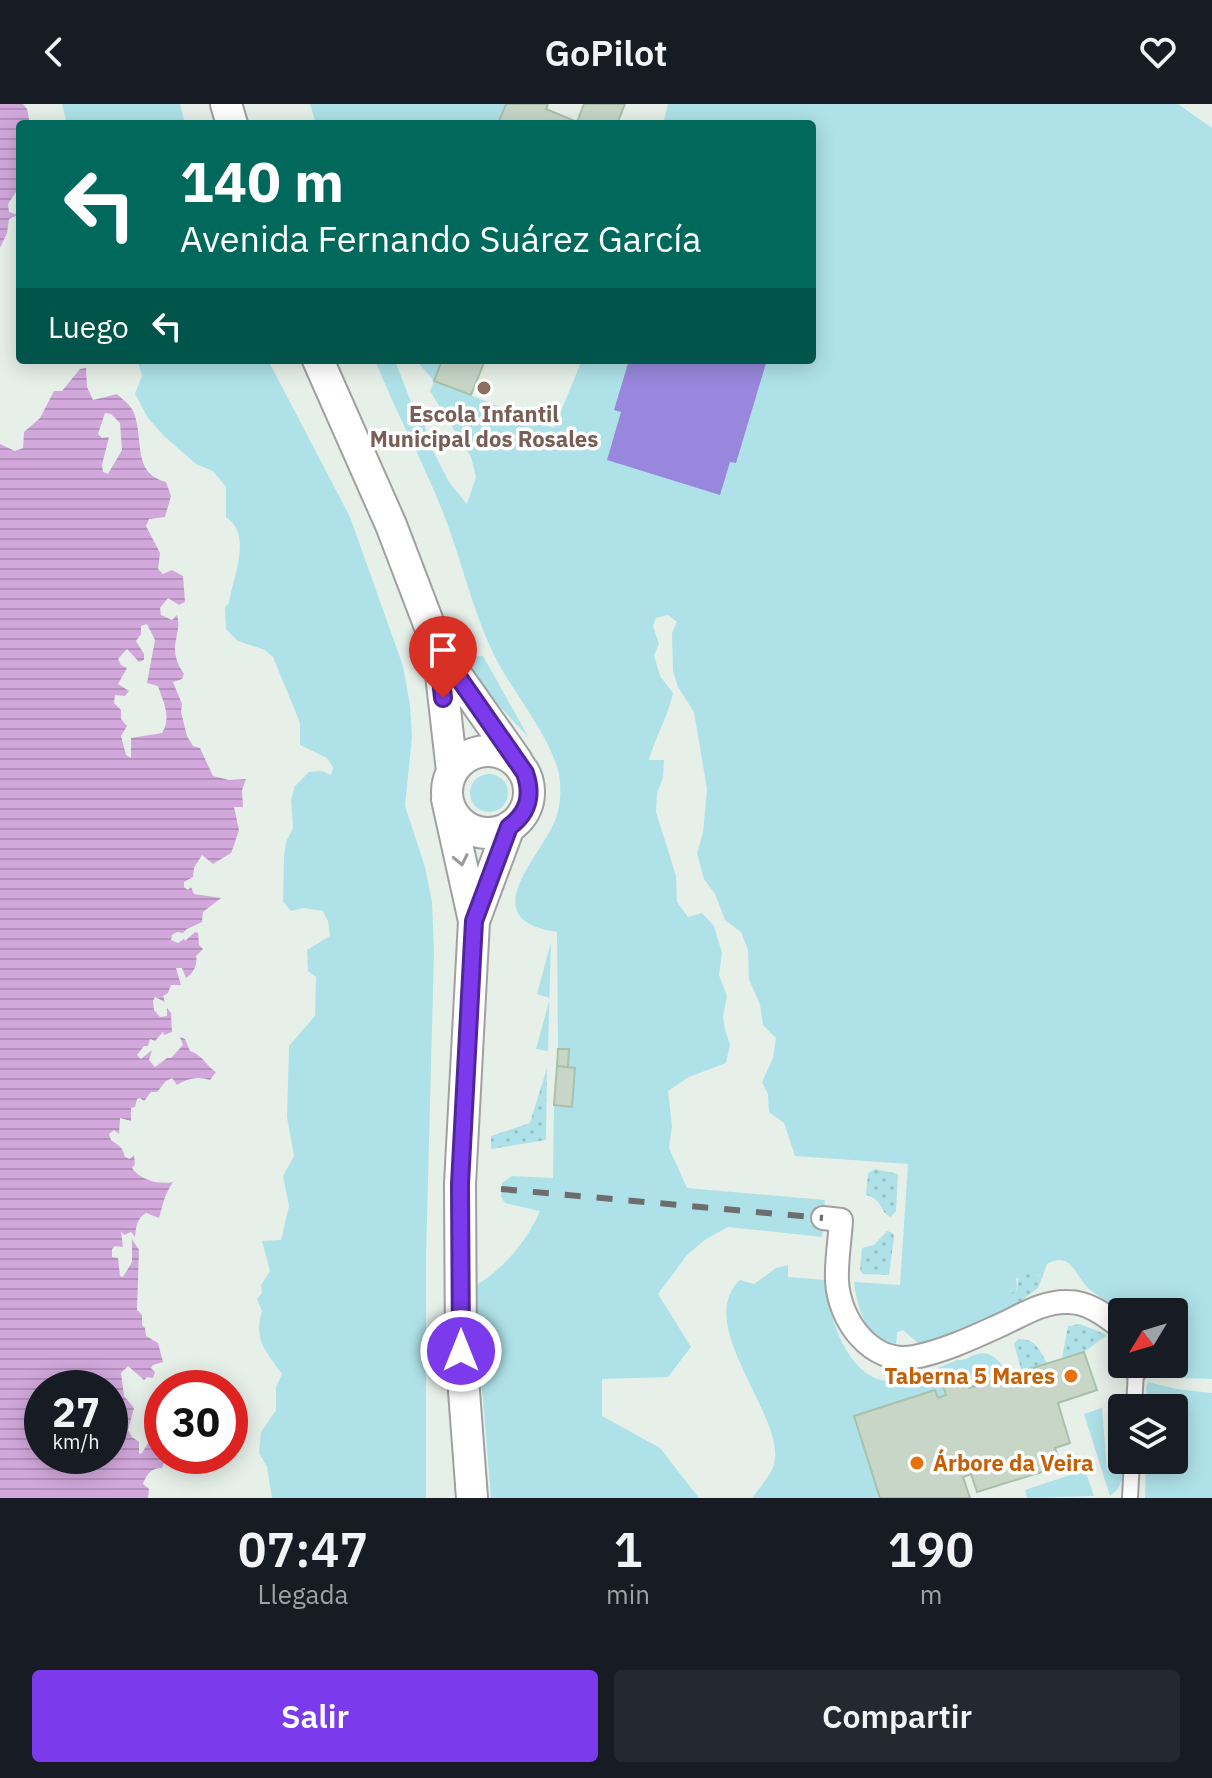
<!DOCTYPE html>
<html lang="es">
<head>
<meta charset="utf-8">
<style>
	body { margin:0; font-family:"IBM Plex Sans",sans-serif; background:#242831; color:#f1f3f6; height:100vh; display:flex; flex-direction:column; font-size:30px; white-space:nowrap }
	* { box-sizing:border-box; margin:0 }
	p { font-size:26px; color:#9ea1a6 }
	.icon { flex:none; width:44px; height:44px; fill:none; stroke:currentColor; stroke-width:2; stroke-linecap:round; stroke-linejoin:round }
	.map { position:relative; height:1394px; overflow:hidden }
	.details { display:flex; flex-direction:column; background:#171b24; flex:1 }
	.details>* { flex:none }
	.hud { position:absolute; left:16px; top:16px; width:800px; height:244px; border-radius:8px; box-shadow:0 4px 20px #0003; background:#00695c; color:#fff; overflow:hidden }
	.needle { width:52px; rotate:232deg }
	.tools { position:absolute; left:1108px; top:1194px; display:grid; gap:16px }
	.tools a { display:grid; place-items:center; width:80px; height:80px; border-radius:8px; background:#171b24; box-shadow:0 4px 20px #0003; font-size:40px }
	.speed { position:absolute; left:24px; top:1266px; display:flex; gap:16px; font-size:40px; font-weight:700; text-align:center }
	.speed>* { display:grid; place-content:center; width:104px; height:104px; border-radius:50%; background:#171b24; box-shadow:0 4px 20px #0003; line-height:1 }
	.speed small { font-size:20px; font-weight:400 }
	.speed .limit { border:12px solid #d22; background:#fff; color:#111 }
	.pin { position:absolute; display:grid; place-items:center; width:68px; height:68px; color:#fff; margin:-82px -34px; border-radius:50% 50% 50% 0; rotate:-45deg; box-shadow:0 0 8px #0007 }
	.pin .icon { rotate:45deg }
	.me { position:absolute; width:88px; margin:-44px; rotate:0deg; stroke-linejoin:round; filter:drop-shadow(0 0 6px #0008) }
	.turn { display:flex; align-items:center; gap:28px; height:168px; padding:0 32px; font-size:36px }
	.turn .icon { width:104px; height:104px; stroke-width:2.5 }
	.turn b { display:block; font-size:56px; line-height:68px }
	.then { display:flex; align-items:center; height:76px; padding:0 32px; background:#0003; gap:16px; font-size:30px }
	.eta { display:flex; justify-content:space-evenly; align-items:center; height:136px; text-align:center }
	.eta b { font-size:48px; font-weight:600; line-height:56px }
	.cta { display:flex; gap:16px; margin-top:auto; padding:16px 32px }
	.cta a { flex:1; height:92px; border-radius:8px; background:#7c3aed; color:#fff; font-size:32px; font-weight:600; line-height:92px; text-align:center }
	.cta a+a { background:#242831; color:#f1f3f6 }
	header { display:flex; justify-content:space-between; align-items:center; height:104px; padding:0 32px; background:#171b24; font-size:36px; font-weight:600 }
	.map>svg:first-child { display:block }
	.grass { fill:#aee2e8 }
	.garden { fill:url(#garden-dots) }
	.pitch { fill:#9887dc }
	.water { fill:url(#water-rules); fill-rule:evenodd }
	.building { fill:#c7d6c7; stroke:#a9c1aa; stroke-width:2 }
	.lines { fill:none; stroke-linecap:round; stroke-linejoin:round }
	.service-casing { stroke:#a0a0a0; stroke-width:18 }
	.pedestrian-casing { stroke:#a0a0a0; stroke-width:26 }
	.minor-casing { stroke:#a0a0a0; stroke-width:34 }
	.service { stroke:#fff; stroke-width:14 }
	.pedestrian { stroke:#fff; stroke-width:22 }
	.minor { stroke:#fff; stroke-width:30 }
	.rail { stroke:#6d6d6d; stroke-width:6; stroke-dasharray:16 16; stroke-linecap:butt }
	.oneway { stroke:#9a9a9a }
	.route-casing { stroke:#51269a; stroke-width:20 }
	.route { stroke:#7c3aed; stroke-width:14 }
	.education-dot { fill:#8d6e63; stroke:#fff; stroke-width:3 }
	.food-dot { fill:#e8710a; stroke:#fff; stroke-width:3 }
	.labels { text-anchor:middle; stroke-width:7; stroke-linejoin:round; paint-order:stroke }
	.education-label { font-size:22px; font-weight:bold; fill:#785e54; stroke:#fff }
	.food-label { font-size:22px; font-weight:bold; fill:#c56008; stroke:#fff; text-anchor:end }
</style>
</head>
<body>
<header><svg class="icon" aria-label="back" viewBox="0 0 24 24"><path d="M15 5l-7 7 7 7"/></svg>GoPilot<svg class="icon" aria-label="heart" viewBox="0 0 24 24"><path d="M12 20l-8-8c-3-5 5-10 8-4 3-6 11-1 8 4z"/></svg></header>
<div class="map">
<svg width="1212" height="1394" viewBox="0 0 1212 1394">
	<defs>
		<pattern id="garden-dots" width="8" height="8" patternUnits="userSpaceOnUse" patternTransform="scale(2)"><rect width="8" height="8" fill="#aee2e8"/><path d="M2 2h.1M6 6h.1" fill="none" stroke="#95c1c7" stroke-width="1.8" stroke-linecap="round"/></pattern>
		<pattern id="water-rules" width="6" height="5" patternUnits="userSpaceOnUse" patternTransform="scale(2)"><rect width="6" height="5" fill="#d2a8dc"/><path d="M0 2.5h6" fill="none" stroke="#b490bc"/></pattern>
	</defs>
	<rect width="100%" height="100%" fill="#e6f0e9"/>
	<path class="grass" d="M62,0H180L185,20H67Z
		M310,0H506L498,20H316Z
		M668,0H1178L1212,24V1275L1184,1274L1182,1264L1185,1243L1178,1237H1174V1208C1162,1208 1132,1211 1123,1207C1115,1203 1097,1191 1090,1186C1075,1173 1072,1146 1047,1160L1043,1171L1016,1174C1018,1183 1016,1198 1009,1205C997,1218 935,1239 918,1239L903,1226L897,1228L896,1243C868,1242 856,1200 854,1178L900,1181L908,1060L795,1052L784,1019L769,1008L768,990L762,978L773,954L776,934L763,921L760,901L749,875L748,846L741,828L725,816L715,790L704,775L697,749L703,729L707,685L694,608L678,583L673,567L672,529L677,518L668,511L656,514L653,522L659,540L654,551L660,572L673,589C668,613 655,633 649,656H664L663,674L657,689L656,708L676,772L677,798L688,813L702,809L714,822L722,849L719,871L727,892L723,912L725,926L730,940L726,959L689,973L668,987L672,1022L669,1044L687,1084L825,1096L822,1133L728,1123L706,1135L687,1151L658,1190L691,1243L668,1273L602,1275V1312L660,1344L699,1394H491L478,1234L477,1181C505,1163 527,1137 540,1107L505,1099L501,1093L502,1079L512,1072L553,1074L554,1001L572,1002L575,964L568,963L569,945H558L557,828C475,816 536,758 554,719C561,704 562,682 558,666C547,627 511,586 493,549C471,503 461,453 442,406C422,355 395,307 375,256L395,257L415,308L425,322L430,341L449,378L467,400L476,373L471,353L430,287L434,277L416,256H442L434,277L554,324L582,256H812V20H663Z
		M137,256H268L350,413L403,562L410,601L412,633L405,702L425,763L432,798L434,849L426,1153V1394H272L267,1363L259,1349L261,1328L276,1306V1283L282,1270C266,1248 253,1235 262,1207L257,1195L262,1189L261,1181L270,1167L262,1137L281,1136L289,1102L283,1072L294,1052L287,1013L289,942L315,912L316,873L308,867L307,846L330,832L328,817L323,807L304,804L291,807L283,798L284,753L286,738L293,724L291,696L295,682L309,668L322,667L331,671L333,663L327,654L300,641V619L273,553L265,546L238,537L226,525L225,503L229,499C233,472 253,431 226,413V383L213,367L196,360L164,332L148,314L135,290L142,271Z
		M483,552L529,634L491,593L462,553Z
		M470 689a19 19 0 1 1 38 0a19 19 0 1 1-38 0Z
		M551,838L548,947L536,945L550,894L537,890Z
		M788,1161V1173L826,1176C828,1209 845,1271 886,1277C898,1279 945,1262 957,1256C966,1257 968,1253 977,1250C993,1246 1001,1260 1010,1271L969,1284L964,1269L941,1276L946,1291L938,1294L935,1286L854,1312L880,1394H752C758,1385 769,1374 773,1363C791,1317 691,1222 740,1176L754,1180L776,1164Z
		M1148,1278L1177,1285L1212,1289V1394H1145L1146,1356H1174V1304H1148L1146,1283Z
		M1102,1304L1107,1366H1127L1117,1386L1110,1392L1084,1310Z
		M1085,1366L1094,1392L1027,1394L1025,1386Z"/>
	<path class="garden" d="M547,964L546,1036L491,1045V1032L530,1019Z
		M875,1065L898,1070L896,1107L891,1113C880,1109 883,1095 866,1091L868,1069Z
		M887,1127L893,1129L894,1133L889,1171L863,1170L860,1166L862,1144L874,1141Z
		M1028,1166L1038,1172L1043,1171L1038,1184L1010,1205L1007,1192L1017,1186L1019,1169Z
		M1080,1220L1107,1231L1084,1248L1062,1254L1068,1222Z
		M1018,1235C1035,1234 1040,1246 1047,1259L1022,1268L1014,1240Z"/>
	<path class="pitch" d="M629,256H767L736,359L730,358L720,391L607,356L621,308L614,306Z"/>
	<path class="water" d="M0,0H23L27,5L30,20H20V82L8,100L9,108L18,111L9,115L7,129L0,144Z
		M86,264L87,283L93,296L117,290C123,296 131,301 134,309C144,336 132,369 166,378L171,392L165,413L149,415L146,422L160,449L158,465L163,470L172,466L183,472L185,498L179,501L168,494L160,504L161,511L172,516L177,511C183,532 165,542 184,570L182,575L173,578L182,600L181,608L187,632L193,642L200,644L213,672L229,676L246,675L242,686L243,703H234L239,726L234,741L231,749L213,760L202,751L194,764L193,773L184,778V783L188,786L191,783L194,790L221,794L203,808L202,818L187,825L183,829L177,828L172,831L171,836L178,839L184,835L185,837L195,828L198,829L199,841L203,845L196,852C198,860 193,870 186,874L182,864H176L181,881H171L168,889L163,892L165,898L155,893L153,897L154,906L160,913L167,912V904L171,909L172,928L164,931L163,928L155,937L150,935L148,942H144L137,951L141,955L152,946L149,956L155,963L167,954H171L183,941L180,933L185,935L190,947C204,952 205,961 216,968L210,976C198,972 188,974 177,981L172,974L166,977L157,988H151L144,997L140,994L137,995L135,1003L131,1004V1017L120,1014L119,1030L114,1026L109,1030L111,1036C119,1042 122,1042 125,1053L130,1055L134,1051L135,1060L132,1064C140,1076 159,1081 173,1078C163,1094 164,1098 159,1114L146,1109C137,1114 136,1123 135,1133L131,1128L124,1131L121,1127L123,1143L115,1142L112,1145V1153L118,1154L120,1172L123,1173L132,1158V1135L139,1146L137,1206L142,1211V1221L145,1224L146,1232L158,1239L163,1258L153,1261L151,1264L155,1268L153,1274L147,1273L144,1276L128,1262L121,1269L124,1292L134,1304L128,1326L132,1333L139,1338V1350L142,1349L155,1327L165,1357L162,1364C153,1363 146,1370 143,1380L149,1385L148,1394H0V340L15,347L23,344L24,328L40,314L54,287H62L80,265ZM105,309L111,310L120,319L122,346L108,370L103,368L102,361L109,333L102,334L98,330ZM147,520L155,536L147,579L158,582C163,598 172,613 162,629L131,634V654L126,651L121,632L127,622L121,615V606L114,599L115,591L125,592L129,587L118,580L127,564L121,561L118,555L127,545L139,558L144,556V550L136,537L141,530V522ZM110,1284V1352H42V1284Z"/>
	<path class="building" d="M506,0H548L546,5L577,18L584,0H625L617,20H498Z
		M442,256H485L471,291L434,277Z
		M558,945H569L568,963L557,962Z
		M557,962L575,964L572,1003L554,1001Z
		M1084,1248L1097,1286L1058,1299L1070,1339L1055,1344L1061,1362L977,1388L971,1370L963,1373L970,1394H880L854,1312L935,1286L938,1294L946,1291L941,1276L964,1269L969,1284Z"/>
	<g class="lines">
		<g class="service-casing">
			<path id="service" d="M1134,1304L1136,1266
				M1130,1394L1132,1356"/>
		</g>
		<g class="pedestrian-casing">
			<path id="pedestrian" d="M823,1114L841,1116C840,1136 836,1157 837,1177C839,1216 871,1261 914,1253C941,1248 970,1235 994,1224C1018,1214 1041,1197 1068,1198C1089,1198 1106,1212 1122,1224
				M1136,1260V1266"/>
		</g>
		<g class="minor-casing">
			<path id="minor" d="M226,0L232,20
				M318,256L391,421L438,544L452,667
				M439,546L517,657
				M447 688a41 41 0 1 1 82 0a41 41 0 1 1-82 0Z
				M447,695L474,817L460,1080L461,1247L472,1394
				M474,817L509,723"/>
		</g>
		<use href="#service" class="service"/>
		<use href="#pedestrian" class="pedestrian"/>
		<use href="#minor" class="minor"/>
		<path class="rail" d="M501,1085L823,1114"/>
	</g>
	<defs><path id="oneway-chevron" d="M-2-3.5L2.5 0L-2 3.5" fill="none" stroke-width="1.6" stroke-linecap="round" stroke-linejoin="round" transform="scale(2)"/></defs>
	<use class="oneway" href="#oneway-chevron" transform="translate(461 756) rotate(78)"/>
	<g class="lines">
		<g class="route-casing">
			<path id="route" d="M443,594L438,544L525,669C533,692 528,709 509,723L474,817L460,1080L461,1247"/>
		</g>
		<use href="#route" class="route"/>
	</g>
	<circle class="education-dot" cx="484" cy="284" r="8"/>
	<g class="food-dot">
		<circle cx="1071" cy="1272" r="8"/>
		<circle cx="917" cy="1359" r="8"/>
	</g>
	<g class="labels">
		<g class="education-label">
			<text x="484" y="318">Escola Infantil<tspan x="484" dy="25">Municipal dos Rosales</tspan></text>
		</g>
		<g class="food-label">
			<text x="1055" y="1280">Taberna 5 Mares</text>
			<text x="933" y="1367" text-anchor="start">Árbore da Veira</text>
		</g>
	</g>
</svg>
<div class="tools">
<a><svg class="needle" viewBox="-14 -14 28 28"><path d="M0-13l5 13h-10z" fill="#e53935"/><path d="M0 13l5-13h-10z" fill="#9ea1a6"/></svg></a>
<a><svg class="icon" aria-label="layers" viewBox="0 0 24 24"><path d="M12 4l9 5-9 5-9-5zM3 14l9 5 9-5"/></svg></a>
</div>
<div class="speed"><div>27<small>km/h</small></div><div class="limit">30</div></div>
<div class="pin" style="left:443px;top:594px;background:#d93025"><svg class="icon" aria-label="arrive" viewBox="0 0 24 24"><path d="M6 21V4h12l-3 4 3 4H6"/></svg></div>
<svg class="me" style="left:461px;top:1247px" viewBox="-20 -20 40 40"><circle r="17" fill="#7c3aed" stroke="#fff" stroke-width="3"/><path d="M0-11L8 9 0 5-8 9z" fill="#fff"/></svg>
<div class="hud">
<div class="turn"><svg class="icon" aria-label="left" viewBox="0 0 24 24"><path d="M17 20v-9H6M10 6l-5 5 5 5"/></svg><div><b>140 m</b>Avenida Fernando Suárez García</div></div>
<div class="then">Luego<svg class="icon" aria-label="left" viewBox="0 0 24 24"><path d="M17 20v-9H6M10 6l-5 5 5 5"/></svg></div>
</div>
</div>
<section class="details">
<div class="eta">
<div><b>07:47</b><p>Llegada</p></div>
<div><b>1</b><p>min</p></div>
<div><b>190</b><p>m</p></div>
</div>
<div class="cta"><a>Salir</a><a>Compartir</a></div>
</section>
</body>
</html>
